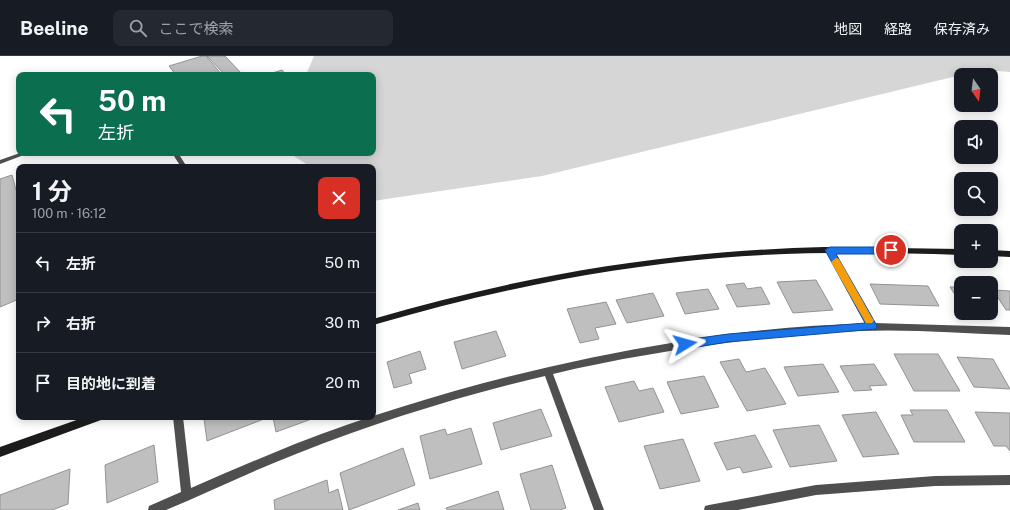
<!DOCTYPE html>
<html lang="ja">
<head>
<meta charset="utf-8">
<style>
	body { margin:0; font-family:"Public Sans","Noto Sans JP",sans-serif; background:#242831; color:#f1f3f6; height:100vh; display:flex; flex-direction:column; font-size:15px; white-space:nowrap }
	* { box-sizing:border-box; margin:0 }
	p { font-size:13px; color:#9ea1a6 }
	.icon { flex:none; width:22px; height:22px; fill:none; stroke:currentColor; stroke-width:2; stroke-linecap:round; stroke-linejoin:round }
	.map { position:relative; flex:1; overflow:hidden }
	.drawer { position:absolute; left:16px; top:108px; width:360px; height:256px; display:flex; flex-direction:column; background:#171b24; border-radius:8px; box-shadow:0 2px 10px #0003 }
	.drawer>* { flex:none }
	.banner { position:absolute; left:16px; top:16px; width:360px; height:84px; border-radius:8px; box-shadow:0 2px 10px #0003; background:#0b6e4f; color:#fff; overflow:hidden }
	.needle { width:26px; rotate:166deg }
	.tools { position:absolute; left:954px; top:12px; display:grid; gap:8px }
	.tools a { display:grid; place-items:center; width:44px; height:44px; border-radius:8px; background:#171b24; box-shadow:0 2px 10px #0003; font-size:20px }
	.pin { position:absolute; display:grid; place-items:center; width:34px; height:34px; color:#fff; margin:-17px; border:2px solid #fff; border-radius:50%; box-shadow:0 1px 4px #0007 }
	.me { position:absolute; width:44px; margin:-22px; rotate:82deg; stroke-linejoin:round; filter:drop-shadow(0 0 3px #0008) }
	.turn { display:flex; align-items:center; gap:14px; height:84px; padding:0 16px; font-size:18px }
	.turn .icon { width:52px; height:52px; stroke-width:2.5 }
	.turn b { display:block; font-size:28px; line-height:34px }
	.round { display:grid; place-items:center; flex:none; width:42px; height:42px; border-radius:8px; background:#242831 }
	.summary { display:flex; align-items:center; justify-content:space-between; height:68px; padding:0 16px }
	h1 { font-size:24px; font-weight:700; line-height:30px }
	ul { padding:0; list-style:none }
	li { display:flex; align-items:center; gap:12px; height:60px; padding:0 16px; border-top:1px solid #363941 }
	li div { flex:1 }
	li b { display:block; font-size:15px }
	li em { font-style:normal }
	header { display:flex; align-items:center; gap:24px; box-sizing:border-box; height:56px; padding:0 20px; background:#171b24; border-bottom:1px solid #363941 }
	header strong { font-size:19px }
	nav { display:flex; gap:22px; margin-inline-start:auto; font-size:14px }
	.search { width:280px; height:36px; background:#242831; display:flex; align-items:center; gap:10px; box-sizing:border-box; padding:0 14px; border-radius:8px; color:#9ea1a6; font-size:15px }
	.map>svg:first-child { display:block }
	.green { fill:#d6d6d6 }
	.building { fill:#bfbfbf; stroke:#939393 }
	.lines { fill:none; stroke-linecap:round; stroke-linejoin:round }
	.street { fill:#4f4f4f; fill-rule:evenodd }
	.secondary { fill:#1c1c1c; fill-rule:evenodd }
	.route { fill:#1a73e8; stroke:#114b97 }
	.slow { fill:#f59e0b }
</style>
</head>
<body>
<header>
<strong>Beeline</strong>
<div class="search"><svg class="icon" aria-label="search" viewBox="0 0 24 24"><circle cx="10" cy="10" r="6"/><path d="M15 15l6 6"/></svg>ここで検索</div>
<nav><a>地図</a><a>経路</a><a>保存済み</a></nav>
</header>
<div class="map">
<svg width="1010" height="454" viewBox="0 0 1010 454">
	<rect width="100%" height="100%" fill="#fff"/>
	<path class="green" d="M314,0H1010V16L986,14L961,19L542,120L373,145V111H311L289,97H373V19H306Z"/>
	<path class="building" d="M202,0H206L222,19H176L169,10Z
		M207,0H225L242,18L225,19Z
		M282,14L286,19H266Z
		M12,119L19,145V243L0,251V123Z
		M816,224L833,254L793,257L777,226Z
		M744,227L747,233L761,231L770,248L737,251L726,229Z
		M870,228L928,230L939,250L880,248Z
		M950,231H961V248Z
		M708,233L719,253L685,258L676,237Z
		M993,234L1010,235V254H1006Z
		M653,237L664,260L627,267L616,244Z
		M606,246L616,268L595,272L599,283L580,287L567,253Z
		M496,275L506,300L462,313L454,286Z
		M420,295L426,313L409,318L412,327L394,332L387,306Z
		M894,298H938L960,335H914Z
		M957,301L993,303L1010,333L974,331Z
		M739,303L746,316L765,312L786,348L747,355L720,306Z
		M823,308L839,336L798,340L784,311Z
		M874,308L887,329L869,330L872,334L854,335L840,310Z
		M704,320L719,351L681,358L667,326Z
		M634,325L639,335L653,332L664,356L619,366L605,331Z
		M541,353L552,380L501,394L493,367Z
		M910,354H947L965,386H914L901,359H913Z
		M876,356L899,398L863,401L842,359Z
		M975,356L1010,357V395L1006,390H994Z
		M208,361H264V363L207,385L204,363Z
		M273,361H317L276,376Z
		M819,369L837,405L790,411L773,374Z
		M471,372L482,408L430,423L420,380L445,373L447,379Z
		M755,379L772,411L743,417L740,411L727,414L714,387Z
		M683,383L700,425L660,433L644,390Z
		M154,389L158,426L107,447L105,409Z
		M403,392L415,429L349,454L340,417Z
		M552,409L566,452L560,454H531L520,418Z
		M70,413L68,448L52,454H0V439Z
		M327,424L329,437L338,433L343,454H275L274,444Z
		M498,435L504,454H447L446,452Z
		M418,447L420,454H398Z"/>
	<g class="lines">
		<path class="street" d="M20,97H29L0,108V104Z
			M172,97H178L187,111H181Z
			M830,191L833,192L874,267L1010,271V279C960,277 909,273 859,275C819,276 780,280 741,285C678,293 615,303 553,318L604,454H594L545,320C460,340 377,366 296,398C252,415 209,436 166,454H148L149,450L181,436L173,361H183L191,432C226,417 260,402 295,388C418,341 547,307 677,286C739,276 803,268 866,268L826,194Z
			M1010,419V429L935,430L816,439L738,454H704L705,450L709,449L816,429L935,420Z"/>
		<path class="secondary" d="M824,191L961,193V199C881,196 800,195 719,202C601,212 486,236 373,269V263C523,219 667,195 824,191Z
			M991,194L1010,195V201L991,200Z
			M85,361H103L101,364L0,401V391Z"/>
	</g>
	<path class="route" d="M830,191H891L895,194L891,198H836L876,268L877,270L876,273L728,286L685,293L681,291L680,288L681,285L685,284L728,278L865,267L825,194Z"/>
	<path class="slow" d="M836,202L839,203L872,262L874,264L872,267H866L831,206Z"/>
</svg>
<div class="tools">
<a><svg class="needle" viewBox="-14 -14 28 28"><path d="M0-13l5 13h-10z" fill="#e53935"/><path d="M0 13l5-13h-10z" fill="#9ea1a6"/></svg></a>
<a><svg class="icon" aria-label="sound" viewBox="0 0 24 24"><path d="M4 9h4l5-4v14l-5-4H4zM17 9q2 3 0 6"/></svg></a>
<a><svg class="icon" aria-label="search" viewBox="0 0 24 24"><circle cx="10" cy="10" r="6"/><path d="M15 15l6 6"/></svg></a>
<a>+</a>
<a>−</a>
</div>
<div class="pin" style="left:891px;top:194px;background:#d93025"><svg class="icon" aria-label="arrive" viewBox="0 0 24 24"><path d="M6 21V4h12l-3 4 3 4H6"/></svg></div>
<svg class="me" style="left:685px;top:288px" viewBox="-20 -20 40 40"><path d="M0-17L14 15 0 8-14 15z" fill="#1a73e8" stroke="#fff" stroke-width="4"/></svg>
<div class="banner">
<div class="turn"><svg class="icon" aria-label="left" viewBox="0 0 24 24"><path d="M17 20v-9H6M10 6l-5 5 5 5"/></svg><div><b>50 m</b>左折</div></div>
</div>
<section class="drawer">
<div class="summary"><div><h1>1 分</h1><p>100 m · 16:12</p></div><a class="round" style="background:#d93025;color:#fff"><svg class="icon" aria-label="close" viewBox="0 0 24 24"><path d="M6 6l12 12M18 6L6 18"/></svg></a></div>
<ul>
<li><svg class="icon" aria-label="left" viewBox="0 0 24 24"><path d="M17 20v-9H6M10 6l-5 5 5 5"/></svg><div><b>左折</b></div><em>50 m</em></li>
<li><svg class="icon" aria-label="right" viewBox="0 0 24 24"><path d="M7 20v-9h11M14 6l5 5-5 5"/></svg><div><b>右折</b></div><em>30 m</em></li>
<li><svg class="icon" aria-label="arrive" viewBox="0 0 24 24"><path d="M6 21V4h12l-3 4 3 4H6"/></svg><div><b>目的地に到着</b></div><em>20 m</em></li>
</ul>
</section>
</div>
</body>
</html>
